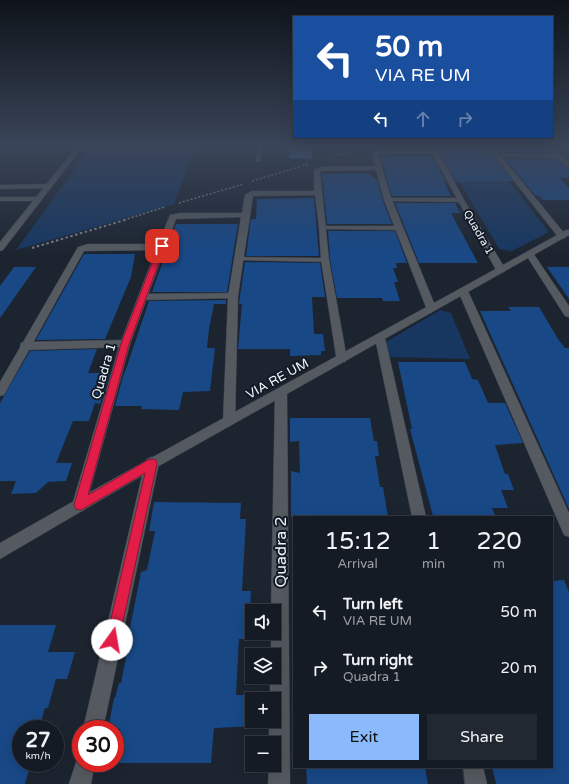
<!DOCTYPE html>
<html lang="en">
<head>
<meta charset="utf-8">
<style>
	body { margin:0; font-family:"Varela Round",sans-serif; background:#222831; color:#f1f3f6; height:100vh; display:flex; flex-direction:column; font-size:15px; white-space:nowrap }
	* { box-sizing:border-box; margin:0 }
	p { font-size:13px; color:#9da1a6 }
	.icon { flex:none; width:22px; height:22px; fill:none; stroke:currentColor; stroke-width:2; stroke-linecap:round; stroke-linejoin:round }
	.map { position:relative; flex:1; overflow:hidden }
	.panel { position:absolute; left:293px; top:516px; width:260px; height:252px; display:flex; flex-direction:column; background:#151b24; border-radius:0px; box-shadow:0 4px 16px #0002,0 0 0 1px #343941 }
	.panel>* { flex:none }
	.banner { position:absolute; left:293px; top:16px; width:260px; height:122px; border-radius:0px; box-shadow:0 4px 16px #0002,0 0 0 1px #343941; background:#1a4fa0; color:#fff; overflow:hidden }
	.tools { position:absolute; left:245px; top:604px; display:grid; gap:8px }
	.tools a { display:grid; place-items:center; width:36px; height:36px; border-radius:0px; background:#151b24; box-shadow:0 4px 16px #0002,0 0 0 1px #343941; font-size:20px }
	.speed { position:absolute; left:12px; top:720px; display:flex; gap:8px; font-size:20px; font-weight:700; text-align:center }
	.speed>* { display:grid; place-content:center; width:52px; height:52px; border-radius:50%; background:#151b24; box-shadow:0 4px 16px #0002,0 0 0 1px #343941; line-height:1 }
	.speed small { font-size:10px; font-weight:400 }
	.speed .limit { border:6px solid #d22; background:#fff; color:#111 }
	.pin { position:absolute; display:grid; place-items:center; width:34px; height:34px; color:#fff; margin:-17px; border-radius:8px; box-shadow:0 2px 6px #0006 }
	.me { position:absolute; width:44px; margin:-22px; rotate:13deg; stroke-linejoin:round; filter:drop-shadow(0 0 3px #0008) }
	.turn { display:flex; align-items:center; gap:14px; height:84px; padding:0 16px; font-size:18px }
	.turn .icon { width:52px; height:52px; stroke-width:2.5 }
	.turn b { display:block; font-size:28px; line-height:34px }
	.lanes { display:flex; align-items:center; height:38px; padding:0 16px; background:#0003; justify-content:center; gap:20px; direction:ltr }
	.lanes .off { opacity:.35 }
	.eta { display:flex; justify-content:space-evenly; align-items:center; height:68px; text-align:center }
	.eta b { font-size:24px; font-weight:600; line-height:28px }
	.primary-button { display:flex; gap:8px; margin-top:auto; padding:8px 16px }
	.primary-button a { flex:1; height:46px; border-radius:0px; background:#8abafc; color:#111; font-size:16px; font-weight:600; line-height:46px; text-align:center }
	.primary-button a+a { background:#222831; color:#f1f3f6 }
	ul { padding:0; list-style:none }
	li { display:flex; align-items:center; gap:12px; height:56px; padding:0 16px }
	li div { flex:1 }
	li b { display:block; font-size:15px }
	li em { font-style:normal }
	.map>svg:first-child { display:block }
	.green { fill:#173761 }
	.water { fill:#4374b5 }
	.building { fill:#184886 }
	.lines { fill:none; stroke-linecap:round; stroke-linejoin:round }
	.service-casing { stroke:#3a414d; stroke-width:1 }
	.pedestrian-casing { stroke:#3a414d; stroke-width:1 }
	.minor-casing { stroke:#3a414d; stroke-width:1 }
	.tertiary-casing { stroke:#3a414d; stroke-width:1 }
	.path-far1 { stroke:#79808a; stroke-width:1.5; stroke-dasharray:2 2; stroke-linecap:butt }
	.path { stroke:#79808a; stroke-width:2; stroke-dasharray:2.5 2.5; stroke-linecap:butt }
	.service { fill:#555a60; fill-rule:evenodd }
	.pedestrian { fill:#555a60; fill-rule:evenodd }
	.minor { fill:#555a60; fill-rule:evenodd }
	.tertiary { fill:#555a60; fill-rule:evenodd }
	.route { fill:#e11d48; stroke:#92132f }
	.labels { text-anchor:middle; stroke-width:4; stroke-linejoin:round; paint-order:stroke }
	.far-street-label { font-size:11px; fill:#eff5fd; stroke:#131b26 }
	.street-label { font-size:13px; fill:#eff5fd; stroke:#131b26 }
	.near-street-label { font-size:16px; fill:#eff5fd; stroke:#131b26 }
</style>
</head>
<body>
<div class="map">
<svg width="569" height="784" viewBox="0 0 569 784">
	<rect width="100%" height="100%" fill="#1c2430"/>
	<path class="green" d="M92,145H196L174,204L16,250Z
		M509,181L549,232L512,251L499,249L460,182Z
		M440,310L451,313L470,359L388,357L386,342Z"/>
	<path class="water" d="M289,145H311L312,158H289Z"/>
	<path class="building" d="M436,145H485L513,181L456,182Z
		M494,145H544L550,152H500Z
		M554,145H569V160Z
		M380,156H432L446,182H444L451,196H392Z
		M505,159H557L569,169V178H560L569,188V200H543L539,196L535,195Z
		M368,173L377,180L383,201L392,224H327L322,174Z
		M314,198L319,256H246L251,219H256L257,199Z
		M395,203H455L460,213H451L478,263H419Z
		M176,224H238L227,292H152Z
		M328,231H395L407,263H396L397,268H393L398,282H394L400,301H383L382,298H337L330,260Z
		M84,254H135L131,277L105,339L36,340Z
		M245,262L320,263L325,297H312L314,334H323L325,351H321V355L290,356V349H238L242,304H239L240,296Z
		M14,267H36L0,318V286Z
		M547,267H569V299Z
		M226,300V304H214L209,329L207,348H215L210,391L183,392L179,410L141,409L142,406H115L124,373L125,372L149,301Z
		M508,307H539L558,339L565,348H569V509L480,311H511Z
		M97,349L88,373H110L100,404L95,403L89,421H73L56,463H72L66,481L48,482L36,493L11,494L16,481H0V403L30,351Z
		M398,362H465L472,379L478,380L488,403H505L523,443L495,445L505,474H508L514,490H501L508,508H492L495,515L433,516L410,429H412Z
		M290,418H370L374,441H377L379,456H375L380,487H383L388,517H291V471L300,473L299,441L290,442Z
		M154,502L241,503L240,519H246L242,591H251L249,639H239L236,695H257V699H252V721H256V726L214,728L211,763H115L120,729H108L114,698H115L119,683H121L129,642L127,643L141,572L147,570L155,531H149Z
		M564,580L569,592V784H496L492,767H552V581Z
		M0,625H56L48,652H75L67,679H56L48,708H45L39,729H21V763H31L25,784H0Z
		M306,767H425L428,784H307Z"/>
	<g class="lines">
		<g class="service-casing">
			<path id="service" d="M259,145H263L260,161L258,162L256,161Z
				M0,185L49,184L52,186L49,188L0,189Z
				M0,197H39L42,199L39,201H0Z
				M388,198H460L463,200L460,202L386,201V199Z
				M321,226H398L401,228L398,230L323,229L321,228Z
				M239,257L325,258L328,260L325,262L237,260V258Z"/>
		</g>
		<g class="pedestrian-casing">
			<path id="pedestrian" d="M497,154H559L562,156L559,158L495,157V155Z
				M233,293L238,296L236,298L143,300L138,297L143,294Z
				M125,340L129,341L130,344L129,347L25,350L21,349L20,346L21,343L25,342Z"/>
		</g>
		<g class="minor-casing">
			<path id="minor" d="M429,145H433L438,151L464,200L506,270L504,272H498L496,270L432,153L380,154L378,155L392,200L436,308L435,310H427L384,200L376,170L320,171L329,260L347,359L345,362H337L321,260L319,227L315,195L253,196L238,296L235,421L233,424L229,426L225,424L223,421L228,296L241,217L176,219L130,344L86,505L84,510L79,512L74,510L72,505L120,344L156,250L84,251L4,395L0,396V382L78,247L88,244H158L170,215L180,213H242L245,195L252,191H314V170L320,167L375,166L372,154L377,151L430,149Z
				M486,145H492L565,234L566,236L565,238H559Z
				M545,145H552L569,162V168L567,167Z
				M530,252L533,253L569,306V317L565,316L526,255Z
				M463,288L468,291L569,513V537L564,535L458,291Z
				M380,334L384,336L385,338L426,517H412L375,338L376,336Z
				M281,389L285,390L287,393L290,784H268L269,765H274V743H269V721H274V699H270V677H274V655H271V633H274V611H271L275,393L277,390Z
				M152,457L157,459L159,463L103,729H83L145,463L147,459Z
				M81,754V763H95L91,784H69L78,756Z
				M463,767H483L487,784H465Z"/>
		</g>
		<g class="tertiary-casing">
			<path id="tertiary" d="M78,145H84L3,250L0,251V242Z
				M566,230H569V235L157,467L0,559V543C187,436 378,335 566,230Z"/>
		</g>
		<path class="path-far1" d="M333,157L362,147H368
			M252,181L309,164
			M179,203L244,184
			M124,220L165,207"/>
		<path class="path" d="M32,248L128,219"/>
		<use href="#service" class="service"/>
		<use href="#pedestrian" class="pedestrian"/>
		<use href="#minor" class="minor"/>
		<use href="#tertiary" class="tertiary"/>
	</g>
	<linearGradient id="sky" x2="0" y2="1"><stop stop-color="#0f141a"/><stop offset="0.57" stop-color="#3a4559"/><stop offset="1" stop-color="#3a4559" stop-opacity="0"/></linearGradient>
	<rect width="569" height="255" fill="url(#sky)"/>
	<path class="route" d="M159,245L165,246L129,344L88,495L148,460L152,459L156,460L157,464L119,640L117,645L112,647L108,645L106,640L145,473L83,509L80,510L76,509L74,505L121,344Z"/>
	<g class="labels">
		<g class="far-street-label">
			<text transform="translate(479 232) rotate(60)" y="4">Quadra 1</text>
		</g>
		<g class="street-label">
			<text transform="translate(103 371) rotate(-74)" y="5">Quadra 1</text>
			<text transform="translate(277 378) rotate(-29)" y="5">VIA RE UM</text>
		</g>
		<g class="near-street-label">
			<text transform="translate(280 552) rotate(-90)" y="6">Quadra 2</text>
		</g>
	</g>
</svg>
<div class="tools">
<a><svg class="icon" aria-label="sound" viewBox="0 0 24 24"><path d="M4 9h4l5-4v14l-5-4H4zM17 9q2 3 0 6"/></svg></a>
<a><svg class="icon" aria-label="layers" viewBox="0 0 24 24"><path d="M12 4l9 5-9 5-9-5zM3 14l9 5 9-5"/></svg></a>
<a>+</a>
<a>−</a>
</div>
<div class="speed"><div>27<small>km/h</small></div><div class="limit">30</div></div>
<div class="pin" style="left:162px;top:246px;background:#d93025"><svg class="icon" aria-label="arrive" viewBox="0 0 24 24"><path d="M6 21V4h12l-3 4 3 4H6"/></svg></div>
<svg class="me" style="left:112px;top:640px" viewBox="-20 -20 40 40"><circle r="19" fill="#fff"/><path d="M0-13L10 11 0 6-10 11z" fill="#e11d48"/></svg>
<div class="banner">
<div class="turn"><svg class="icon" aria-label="left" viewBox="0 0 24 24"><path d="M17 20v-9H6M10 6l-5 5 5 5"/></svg><div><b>50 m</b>VIA RE UM</div></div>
<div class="lanes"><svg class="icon" aria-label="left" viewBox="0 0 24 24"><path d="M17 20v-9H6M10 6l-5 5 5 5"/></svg><svg class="icon off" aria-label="ahead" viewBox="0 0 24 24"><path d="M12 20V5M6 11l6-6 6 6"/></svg><svg class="icon off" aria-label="right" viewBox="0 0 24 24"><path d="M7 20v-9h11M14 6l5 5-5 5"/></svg></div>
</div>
<section class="panel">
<div class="eta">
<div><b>15:12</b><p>Arrival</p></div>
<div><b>1</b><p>min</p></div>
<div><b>220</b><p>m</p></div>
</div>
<ul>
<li><svg class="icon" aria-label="left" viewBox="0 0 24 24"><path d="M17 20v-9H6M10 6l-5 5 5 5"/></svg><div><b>Turn left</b><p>VIA RE UM</p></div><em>50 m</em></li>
<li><svg class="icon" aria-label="right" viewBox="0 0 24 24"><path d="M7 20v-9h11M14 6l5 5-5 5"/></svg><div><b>Turn right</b><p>Quadra 1</p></div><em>20 m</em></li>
</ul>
<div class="primary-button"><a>Exit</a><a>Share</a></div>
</section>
</div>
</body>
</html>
